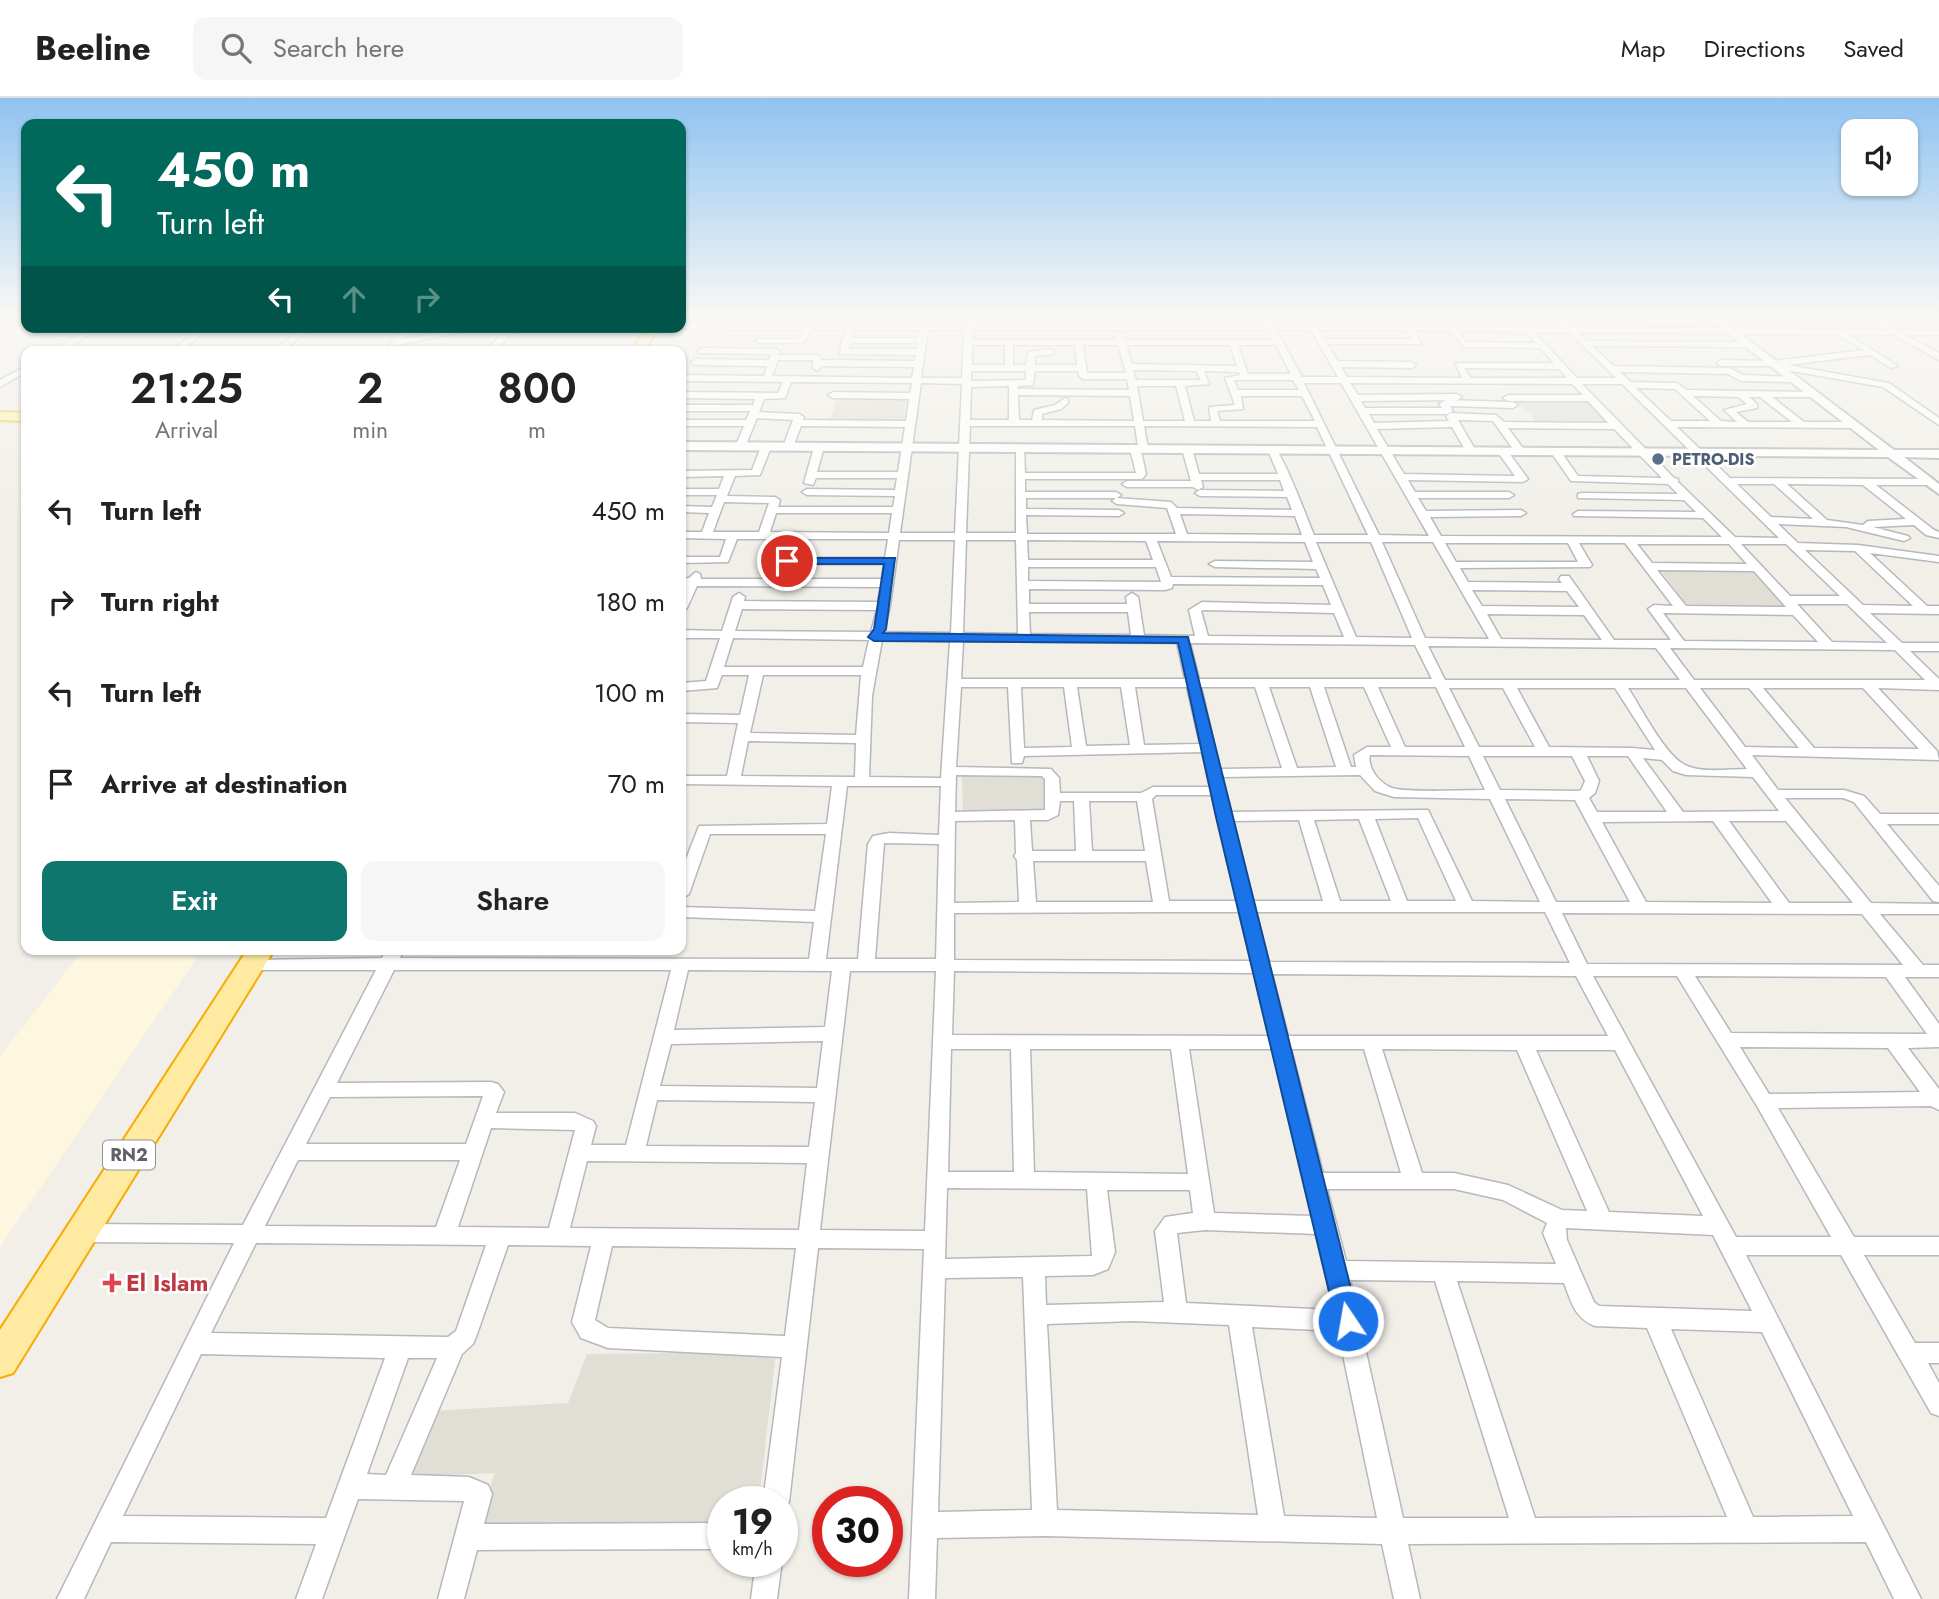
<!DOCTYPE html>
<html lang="en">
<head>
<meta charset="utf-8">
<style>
	body { margin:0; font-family:Jost,sans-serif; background:#f6f6f6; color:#222; height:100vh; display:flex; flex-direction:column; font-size:26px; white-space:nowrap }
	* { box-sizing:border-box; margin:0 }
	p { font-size:23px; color:#767676 }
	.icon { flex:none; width:38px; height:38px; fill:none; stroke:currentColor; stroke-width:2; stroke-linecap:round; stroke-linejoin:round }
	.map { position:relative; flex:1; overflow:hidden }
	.panel { position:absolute; left:21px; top:248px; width:665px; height:609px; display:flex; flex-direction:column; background:#fff; border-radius:14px; box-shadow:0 2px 5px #0004 }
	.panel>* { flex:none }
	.guide { position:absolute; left:21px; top:21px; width:665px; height:214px; border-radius:14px; box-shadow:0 2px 5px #0004; background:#00695c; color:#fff; overflow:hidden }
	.controls { position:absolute; left:1841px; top:21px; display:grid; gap:14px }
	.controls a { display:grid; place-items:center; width:77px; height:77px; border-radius:14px; background:#fff; box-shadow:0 2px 5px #0004; font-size:35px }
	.speed { position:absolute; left:707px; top:1388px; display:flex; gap:14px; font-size:35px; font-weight:700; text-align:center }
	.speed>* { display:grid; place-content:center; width:91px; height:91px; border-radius:50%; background:#fff; box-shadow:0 2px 5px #0004; line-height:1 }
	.speed small { font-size:18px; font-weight:400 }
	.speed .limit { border:10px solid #d22; background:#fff; color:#111 }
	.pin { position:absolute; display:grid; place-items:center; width:60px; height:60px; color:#fff; margin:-30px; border:4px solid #fff; border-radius:50%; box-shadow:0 2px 7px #0007 }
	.me { position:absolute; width:77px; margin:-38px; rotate:348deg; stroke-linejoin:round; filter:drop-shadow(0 0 5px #0008) }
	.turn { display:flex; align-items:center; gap:24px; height:147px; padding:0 21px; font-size:32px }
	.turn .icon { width:91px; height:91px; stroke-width:2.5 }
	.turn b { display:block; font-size:49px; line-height:60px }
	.lanes { display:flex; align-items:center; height:66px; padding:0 21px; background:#0003; justify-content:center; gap:35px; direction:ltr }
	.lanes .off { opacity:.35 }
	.eta { display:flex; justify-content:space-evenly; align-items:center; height:119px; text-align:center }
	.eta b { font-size:42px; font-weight:600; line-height:49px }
	.primary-button { display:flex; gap:14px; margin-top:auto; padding:14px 21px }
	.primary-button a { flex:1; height:80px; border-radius:14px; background:#0f766e; color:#fff; font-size:28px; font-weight:600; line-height:80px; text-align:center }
	.primary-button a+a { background:#f6f6f6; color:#222 }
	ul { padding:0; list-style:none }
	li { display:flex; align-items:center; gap:21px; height:91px; padding:0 21px }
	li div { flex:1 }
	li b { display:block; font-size:26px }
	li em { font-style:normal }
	header { display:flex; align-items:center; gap:42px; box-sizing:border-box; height:98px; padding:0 35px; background:#fff; border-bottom:2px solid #e0e0e0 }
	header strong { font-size:33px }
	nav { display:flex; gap:38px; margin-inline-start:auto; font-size:24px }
	.search { width:490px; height:63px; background:#f6f6f6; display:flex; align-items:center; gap:18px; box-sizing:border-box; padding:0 24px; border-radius:14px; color:#767676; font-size:26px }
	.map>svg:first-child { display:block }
	.commercial { fill:#fef7e0 }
	.education { fill:#e1ded6 }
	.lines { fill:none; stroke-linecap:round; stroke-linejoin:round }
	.minor-casing { stroke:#b5b8bc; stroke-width:3 }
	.tertiary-casing { stroke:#b5b8bc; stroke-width:4 }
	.primary-casing { stroke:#f2c960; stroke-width:4 }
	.trunk-casing { stroke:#f9ab00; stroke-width:4 }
	.minor { fill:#fff; fill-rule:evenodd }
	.tertiary { fill:#fff; fill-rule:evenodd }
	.primary { fill:#fff2af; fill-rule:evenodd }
	.trunk { fill:#feeaa1; fill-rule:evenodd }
	.route { fill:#1a73e8; stroke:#114b97; stroke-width:2 }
	.service-dot { fill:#5c6f8a; stroke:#fff; stroke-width:2.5 }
	.health-dot { fill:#e0444e; stroke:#fff; stroke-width:2.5 }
	.labels { text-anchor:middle; stroke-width:5; stroke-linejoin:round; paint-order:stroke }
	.far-service-label { font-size:16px; font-weight:bold; fill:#4e5e75; stroke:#fff; text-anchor:start }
	.shield { fill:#fff; stroke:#8f9295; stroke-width:2 }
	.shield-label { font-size:18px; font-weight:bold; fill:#5f6368 }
	.near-health-label { font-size:23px; font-weight:bold; fill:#be3a42; stroke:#fff; text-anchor:start }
</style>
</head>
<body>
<header>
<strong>Beeline</strong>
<div class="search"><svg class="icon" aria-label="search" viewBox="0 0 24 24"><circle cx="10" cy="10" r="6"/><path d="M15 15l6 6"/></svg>Search here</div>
<nav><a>Map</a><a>Directions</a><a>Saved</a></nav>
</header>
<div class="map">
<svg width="1939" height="1501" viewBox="0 0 1939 1501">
	<rect width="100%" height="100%" fill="#f1efe8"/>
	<path class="commercial" d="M83,852H202L0,1149V958Z"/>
	<path class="education" d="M838,298L906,300L904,322L830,321Z
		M1516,302H1591L1614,327L1535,326L1531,316L1525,313Z
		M1660,471H1755L1796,512L1691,513Z
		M1044,677L1048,714L963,715L962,678Z
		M776,1254L759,1403L723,1404V1428L477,1426L495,1375L402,1379L431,1313L568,1305L587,1256Z"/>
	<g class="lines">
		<g class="minor-casing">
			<path id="minor" d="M965,219H973V227H1265L1261,219H1269L1273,227L1564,229L1554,219H1563L1573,229L1885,232L1864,219H1874L1897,232L1939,233V237H1906L1939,255V262L1894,237H1849L1898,268L1891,270L1870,257L1788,267L1889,285L1939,320V327L1883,289L1786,272L1783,268H1721L1717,265L1721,262L1774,263L1864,252L1838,237L1578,234L1587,243L1750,244L1751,246L1747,249L1592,248L1614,268L1730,270L1743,277L1796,279L1797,281L1793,284L1741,283L1728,276L1620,274L1631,284L1677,285L1687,292L1814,294L1819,297L1817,299H1772L1804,324H1854L1859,327L1854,330L1677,329L1730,380L1929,381L1934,384L1929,387H1876L1934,432L1939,434V440L1926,437L1914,427L1873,429L1908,438L1910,440L1904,443L1846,429L1778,426L1798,445L1858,447L1939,458V464L1870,455L1927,508H1939V516L1870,515L1902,545H1939V553H1910L1939,581V592L1878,590L1937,653L1939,662L1752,657L1778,692H1844L1864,698L1880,716H1939V726H1887L1939,788V804L1933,803L1854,704L1843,700H1785L1871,805L1939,806V816H1880L1923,867H1939V879H1905L1939,926V949L1908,950L1939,991V1012L1931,1008L1778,1010L1854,1139H1939V1157H1864L1915,1245H1939V1265H1928L1939,1285V1318L1931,1315L1841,1157H1746L1921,1501H1894L1866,1444L1408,1446L1420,1501H1394L1382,1446L1045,1438L937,1440L935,1501H909L924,1151L818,1150L789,1404L782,1414V1404H763L782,1259L608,1250L581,1240L572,1224L591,1148L508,1147L476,1239L473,1246L462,1256L411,1377L469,1379L488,1387L492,1396L484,1426L723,1425V1451L477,1452L464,1501H438L464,1403L358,1401L322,1501H296L316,1446L111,1444L84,1501H57L234,1145L80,1144L72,1141L69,1135L72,1129L80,1126L243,1127L376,872H252L246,870L243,866L246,862L382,860L386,852H403L400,860L809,861L814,824L681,819V809L815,813L826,736H710L689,796L681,801V774L699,728L827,726L832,688L681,686V678H727L738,625L681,624V616L740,617L749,577H722L717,590L681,593V585L706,583L720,540H681V532L722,533L733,499L739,495L745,499L744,503L878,504L881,489L697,488L687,510L681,514V498L686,488L681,487V481L689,480L696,474L700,476L701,481H882L884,466H787L781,463L787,460H885L888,441H737L728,464L681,465V459H720L726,441L681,440V434H702L709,415L681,414V408L712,409L717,397H681V391H719L724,378L681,379V373L752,372L761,349L766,346L771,349L760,377L735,378L727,398L775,399L780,402L778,409H893L895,398L807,397L802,394L807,391L895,392L897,380H816L813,387L804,385L814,349L819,346L824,349L817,374H898L905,329L801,328L793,349L788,352L783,349L793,322L757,320L745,349L740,352L735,349L744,328H681V322H746L750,313H681V307H753L755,301L681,300V294L778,295L783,284L681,283V277L764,278L767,268L695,267L691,264L695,261L769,262L771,256L699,255L698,253L702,250L776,251L780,254L779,257H818L822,262L915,263L916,257L840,256L842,242L847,232H811L804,245H760L756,243L757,241H798L803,232L681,231L677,229H681V227H965ZM855,232H920L918,240H852ZM928,232H964L962,280H921ZM973,232H1268L1273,242H1125L1123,236L1119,234L1115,236L1117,242H972ZM1276,232H1311L1338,279H1302ZM1319,232H1406L1412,241H1324ZM1415,232L1449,233L1464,249L1540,250L1554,265H1455L1462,280L1347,279L1341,269L1412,270L1416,267L1412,264L1338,263L1327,246H1421ZM1458,233L1525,234L1536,245L1466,244ZM1534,234H1569L1616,280H1577ZM851,245H918L917,251H848ZM972,247H1005V267H972ZM1013,247H1075L1077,267H1035V258L1053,256L1054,254L1050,251L1028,254L1026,267H1013ZM1083,247H1118L1126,275H1087ZM1126,247H1230L1237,268L1132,266ZM1238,247H1276L1291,276H1248ZM778,262H813V270L817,273L822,268L914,269L912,280L772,278ZM1464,270L1559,271L1567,280H1471ZM1133,272L1196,273L1201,282H1136ZM971,273H1026V282L971,283ZM1035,273H1078L1079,278L1083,281H1127L1129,292L1018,291V288L1033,287ZM1204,273L1239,274L1240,277L1225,280L1235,307L1209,309L1211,323H1194L1185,288L1209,286ZM1234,282H1293L1299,292H1238ZM791,284L912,285L910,295L833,294L828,297L833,300L909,301L906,323L803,322L804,319L799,316L759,314L764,301L785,300ZM921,285L962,286L955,435H900ZM1304,285H1341L1429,438L1379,437ZM1350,285L1572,286L1583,297H1508L1503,300L1508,303H1588L1608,325L1504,324L1496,317L1451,315L1446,318L1449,323L1374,325L1369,316H1448L1453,313L1450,308L1513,310L1518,307L1513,304L1446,302L1439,306L1442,310H1365L1361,303L1457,302L1462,299L1457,296L1358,297ZM1582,286H1622L1779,440L1735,439L1678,384V381L1674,380ZM1009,288V322H970L971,289ZM1137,288H1176L1185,323H1143ZM1636,290L1675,291L1710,323H1671ZM1018,297L1130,298L1134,323L1042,322V316L1061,311L1068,305V301L1065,300L1055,307L1034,312L1032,322H1019ZM1241,298H1302L1315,323H1220L1217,313L1243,311ZM1693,298L1738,299L1747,306L1724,312L1737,324L1721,323ZM1749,299H1760L1792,324H1748L1736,314L1757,310V306ZM1458,322L1493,323L1516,355L1520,356L1525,353L1508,330L1614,331L1662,380L1578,378L1559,351L1550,353L1571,383L1668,386L1678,396L1582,395L1578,396V400L1684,402L1696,414L1578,413L1573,416L1574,418L1703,420L1722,439L1441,438L1430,419L1521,418L1526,415L1521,412L1426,413L1418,400H1509L1514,397L1509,394H1415L1408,382L1523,384L1528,381L1506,351L1502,350L1497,353L1515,378L1404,376L1377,331L1452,329L1467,355H1475L1476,353ZM970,328H1135L1138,349L1130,351L1136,375H1025L1024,350L1016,348V435H966ZM1144,328L1317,329L1368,437H1314C1307,421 1283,354 1273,349L1268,352L1278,376H1199L1192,351L1187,348L1182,351L1191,383H1127L1122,386L1127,389H1193L1198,392L1203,389L1201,382H1280L1284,393L1200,392L1195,395L1200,398L1287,399L1292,412L1177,410L1171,404L1117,400L1121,397L1116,394H1025V381H1142L1146,376L1141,353L1148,351ZM1737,386H1774L1813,421L1771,419ZM1787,386L1863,387L1906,421L1868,423L1863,427L1827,422ZM1026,400H1116L1112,403L1117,406L1167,410L1176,436H1027L1026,417L1119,418L1124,415L1119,412L1026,411ZM724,404L769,405L759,434H713ZM776,415H892L889,435L770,434ZM1180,416L1295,418L1302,437L1187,436ZM899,442H955L951,535L884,534L890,508ZM966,442H1016L1018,536L963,535ZM1027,442L1146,443L1153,462H1028ZM1157,443L1305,444L1313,464L1215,463L1209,466L1215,469L1316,471L1320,480L1171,479ZM1316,444H1371L1412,540L1356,539ZM1382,444H1433L1489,541L1425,540ZM1445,445H1568L1578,464H1456ZM1579,445H1625L1673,508L1654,507L1648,511L1671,542H1614L1569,478H1561L1559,481L1562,485L1468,484L1460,470L1590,469L1592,467ZM1637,446H1729L1747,466L1652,465ZM1741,446H1786L1840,498H1790ZM1805,452L1855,453L1913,508L1863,507ZM1028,469H1156L1161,484L1028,483ZM1657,472L1754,473L1786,509L1686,508ZM1173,486L1323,487L1331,507L1202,504L1189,512L1195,538L1144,537L1138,499L1132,495L1126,499L1127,506H1029V491L1165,492L1172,490ZM1472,492L1567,493L1579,509L1482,508ZM1797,506H1847L1887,545L1832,544ZM742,511L877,512L871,534L735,533ZM1204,512L1334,515L1344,539L1208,538L1201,513ZM1029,514H1128L1131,537L1030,536ZM1663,515L1793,517L1818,544L1684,543ZM1487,516L1584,517L1602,542L1501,541ZM733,540L869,542L863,569H724ZM882,542L950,543L941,680L869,679L872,598ZM963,543L1177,545L1185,581H961ZM1190,545L1415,547L1432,581H1199ZM1428,548L1656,550L1680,582H1445ZM1670,550L1895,552L1925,582H1694ZM763,577H861L856,637L750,635ZM961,589H1008L1012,665H1022L1024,658L1202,654L1210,689H1153L1141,695H1060L1059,680L1051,671L956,669ZM1021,589H1064L1072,649L1024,650ZM1077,589H1121L1130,647L1086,648ZM1135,589H1187L1200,646L1144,647ZM1201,589H1255L1282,670L1220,671ZM1269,589H1310L1336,669L1297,670ZM1324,589H1364L1391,649H1367L1354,657L1356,669H1351ZM1378,589H1436L1465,649H1405ZM1449,590H1503L1535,649H1479ZM1517,590H1615L1655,652L1632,650L1549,649ZM1628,590H1686L1747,671C1728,671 1704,675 1687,668C1666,660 1641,609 1628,590ZM1700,590H1749L1799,650L1745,649ZM1763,590H1863L1919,651L1814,650ZM748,643L856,645L855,679L741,678ZM1370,657L1469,658L1485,692C1464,692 1410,695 1392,690C1379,685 1367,670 1370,657ZM1483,658H1572L1585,683L1581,692L1578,693L1500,692ZM1587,658H1628L1667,714H1597L1589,700L1595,695L1599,683ZM1643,660L1662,662L1673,673L1686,677L1753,679L1779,713L1683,714ZM956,677L1042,678L1045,681V712L955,714ZM1360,677L1375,693L1394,699L1490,701L1540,804L1472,803L1428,712L1231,714L1222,679ZM847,688H941L939,737L889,735L873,738L868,746L858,861H826ZM1156,697H1212L1237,803H1169L1152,701ZM1505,701L1575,702L1630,804H1556ZM1060,703H1074L1076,753H1032L1030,722H1048L1058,717ZM1089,703H1137L1145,753H1092ZM1418,720L1456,803H1407L1375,721ZM1359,721L1391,803H1340L1314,722ZM1015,722L1016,755L1014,758L1017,762L1019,804L954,805L955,723ZM1299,722L1323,803H1253L1233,723ZM1713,723L1772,805L1646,804L1602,724ZM1729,723H1786L1853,805H1789ZM884,745L939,746L936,861H875ZM1033,763H1146L1153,804H1036ZM1162,814H1239L1251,863L954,862V815ZM1256,814H1545L1570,865L1269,864ZM1562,815L1862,816L1903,867L1587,866ZM394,872H671L626,1047H591L596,1028L593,1023L575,1015H496L504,994L498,986L491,984L337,985ZM688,872L832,873L825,929L674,932ZM850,873H936L925,1133L820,1132ZM954,873L1254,875L1269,938L952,937ZM1272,876L1576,878L1608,938H1288ZM1593,878H1677L1757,1008L1831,1139H1736ZM1695,878L1886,879L1927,936L1731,935ZM823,943L817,990L660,988L671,946ZM1740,949L1888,950L1920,994L1769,996ZM951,951H1011L1014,1074H948ZM1030,951H1171L1188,1076L1034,1074ZM1189,951H1273L1313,1118L1214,1115ZM1291,951H1364L1401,1075H1323ZM1382,951L1517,952L1587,1113L1562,1112L1508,1087L1454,1075H1422ZM1536,952H1615L1703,1118L1609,1114ZM483,998L466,1046H306L330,999ZM657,1002L815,1004L809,1049L646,1048ZM491,1030L575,1032L549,1130L458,1129ZM298,1062H460L436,1129L265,1128ZM587,1063L807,1065L799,1132L570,1130ZM947,1090L1087,1091L1092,1158L945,1161ZM1327,1091H1454L1503,1102L1547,1125L1543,1135L1556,1166L1346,1163ZM1107,1092H1190L1193,1115L1165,1119L1155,1133L1164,1204L1046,1207L1045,1178L1093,1177L1108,1171L1115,1154ZM1566,1130L1713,1137L1752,1213L1599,1208L1594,1204L1567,1142ZM1205,1132L1317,1136L1334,1212L1186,1205L1177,1135ZM256,1145L486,1147L456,1233L448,1239L211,1235ZM612,1148L796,1150L785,1238L608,1230L595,1222ZM1023,1179L1032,1412L938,1414L945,1180ZM1350,1182L1435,1183L1509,1420H1403ZM1457,1183L1564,1185C1571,1203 1575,1221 1595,1228L1647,1230L1727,1419L1535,1420ZM1134,1223L1229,1227L1258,1417L1057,1412L1047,1226ZM1252,1229L1338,1233L1377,1420L1284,1418ZM1671,1231L1762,1234L1853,1418L1753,1419ZM201,1256L385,1260L326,1420L123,1418ZM408,1260H437L386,1377L367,1376Z
				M0,223H26V227H0Z
				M92,229H102L61,254H51Z
				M201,229H210L180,254H170Z
				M303,229H312L282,254H272Z
				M405,229H414L404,241L467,229H486L398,247L392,254H383Z
				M508,229H517L497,251L523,254H408L412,251H488Z
				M26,268V274L0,289V282Z
				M756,1463H782L777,1501H751Z"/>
		</g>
		<g class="tertiary-casing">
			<path id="tertiary" d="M1707,219H1718L1894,352H1939V360L1904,359L1939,386V396L1888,359L681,352V344L1879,352Z"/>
		</g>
		<g class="primary-casing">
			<path id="primary" d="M0,314L26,315V323L0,322Z"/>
		</g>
		<g class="trunk-casing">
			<path id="trunk" d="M647,229H659L644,254H631Z
				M247,852H274L13,1275L0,1279V1232Z"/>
		</g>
		<use href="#minor" class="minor"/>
		<use href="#tertiary" class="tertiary"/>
		<use href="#primary" class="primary"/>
		<use href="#trunk" class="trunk"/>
	</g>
	<linearGradient id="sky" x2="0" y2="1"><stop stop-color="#8fc3f1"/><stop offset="0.51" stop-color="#f9f8f5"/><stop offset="1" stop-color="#f9f8f5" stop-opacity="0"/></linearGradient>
	<rect width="1939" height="429" fill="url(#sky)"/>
	<path class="route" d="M783,460H895L886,531L883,535L1188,539L1359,1223L1356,1231L1348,1234L1339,1231L1336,1223L1216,719L1178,545L874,543L868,539L874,531L884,466H787L783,465Z"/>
	<circle class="service-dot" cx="1658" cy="361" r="7"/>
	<path class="health-dot" d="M108.5 1174.5h7v7h7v7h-7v7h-7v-7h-7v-7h7z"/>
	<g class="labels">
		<g class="far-service-label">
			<text x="1672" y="367">PETRO-DIS</text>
		</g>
		<rect class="shield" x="103" y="1042.5" width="52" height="29" rx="5"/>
		<g class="shield-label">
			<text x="129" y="1063">RN2</text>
		</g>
		<g class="near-health-label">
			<text x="126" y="1193">El Islam</text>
		</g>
	</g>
</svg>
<div class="controls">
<a><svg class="icon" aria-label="sound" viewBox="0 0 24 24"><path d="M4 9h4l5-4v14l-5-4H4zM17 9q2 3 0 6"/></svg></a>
</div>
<div class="speed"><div>19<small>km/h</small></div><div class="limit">30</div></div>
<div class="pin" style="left:787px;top:463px;background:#d93025"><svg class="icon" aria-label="arrive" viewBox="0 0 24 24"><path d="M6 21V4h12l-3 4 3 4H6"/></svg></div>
<svg class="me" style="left:1348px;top:1223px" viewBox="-20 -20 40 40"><circle r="17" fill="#1a73e8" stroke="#fff" stroke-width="3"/><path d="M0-11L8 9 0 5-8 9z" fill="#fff"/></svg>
<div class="guide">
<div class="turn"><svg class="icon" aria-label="left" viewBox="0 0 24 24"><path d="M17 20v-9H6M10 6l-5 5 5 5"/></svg><div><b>450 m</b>Turn left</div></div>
<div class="lanes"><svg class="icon" aria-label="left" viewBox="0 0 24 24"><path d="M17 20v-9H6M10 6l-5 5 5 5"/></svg><svg class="icon off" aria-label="ahead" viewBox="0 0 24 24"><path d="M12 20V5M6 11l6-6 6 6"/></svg><svg class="icon off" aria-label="right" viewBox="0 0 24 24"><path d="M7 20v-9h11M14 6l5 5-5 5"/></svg></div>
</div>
<section class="panel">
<div class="eta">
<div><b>21:25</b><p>Arrival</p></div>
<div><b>2</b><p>min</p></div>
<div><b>800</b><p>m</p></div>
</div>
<ul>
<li><svg class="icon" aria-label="left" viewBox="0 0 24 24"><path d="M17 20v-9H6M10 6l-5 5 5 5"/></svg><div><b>Turn left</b></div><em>450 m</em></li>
<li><svg class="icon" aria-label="right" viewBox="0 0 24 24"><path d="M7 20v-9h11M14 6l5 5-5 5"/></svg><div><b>Turn right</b></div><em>180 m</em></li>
<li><svg class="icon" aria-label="left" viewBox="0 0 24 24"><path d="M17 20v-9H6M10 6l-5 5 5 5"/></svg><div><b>Turn left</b></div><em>100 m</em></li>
<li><svg class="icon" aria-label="arrive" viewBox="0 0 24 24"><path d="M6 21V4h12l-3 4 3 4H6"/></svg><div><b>Arrive at destination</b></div><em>70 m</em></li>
</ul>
<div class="primary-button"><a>Exit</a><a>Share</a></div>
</section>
</div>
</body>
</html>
